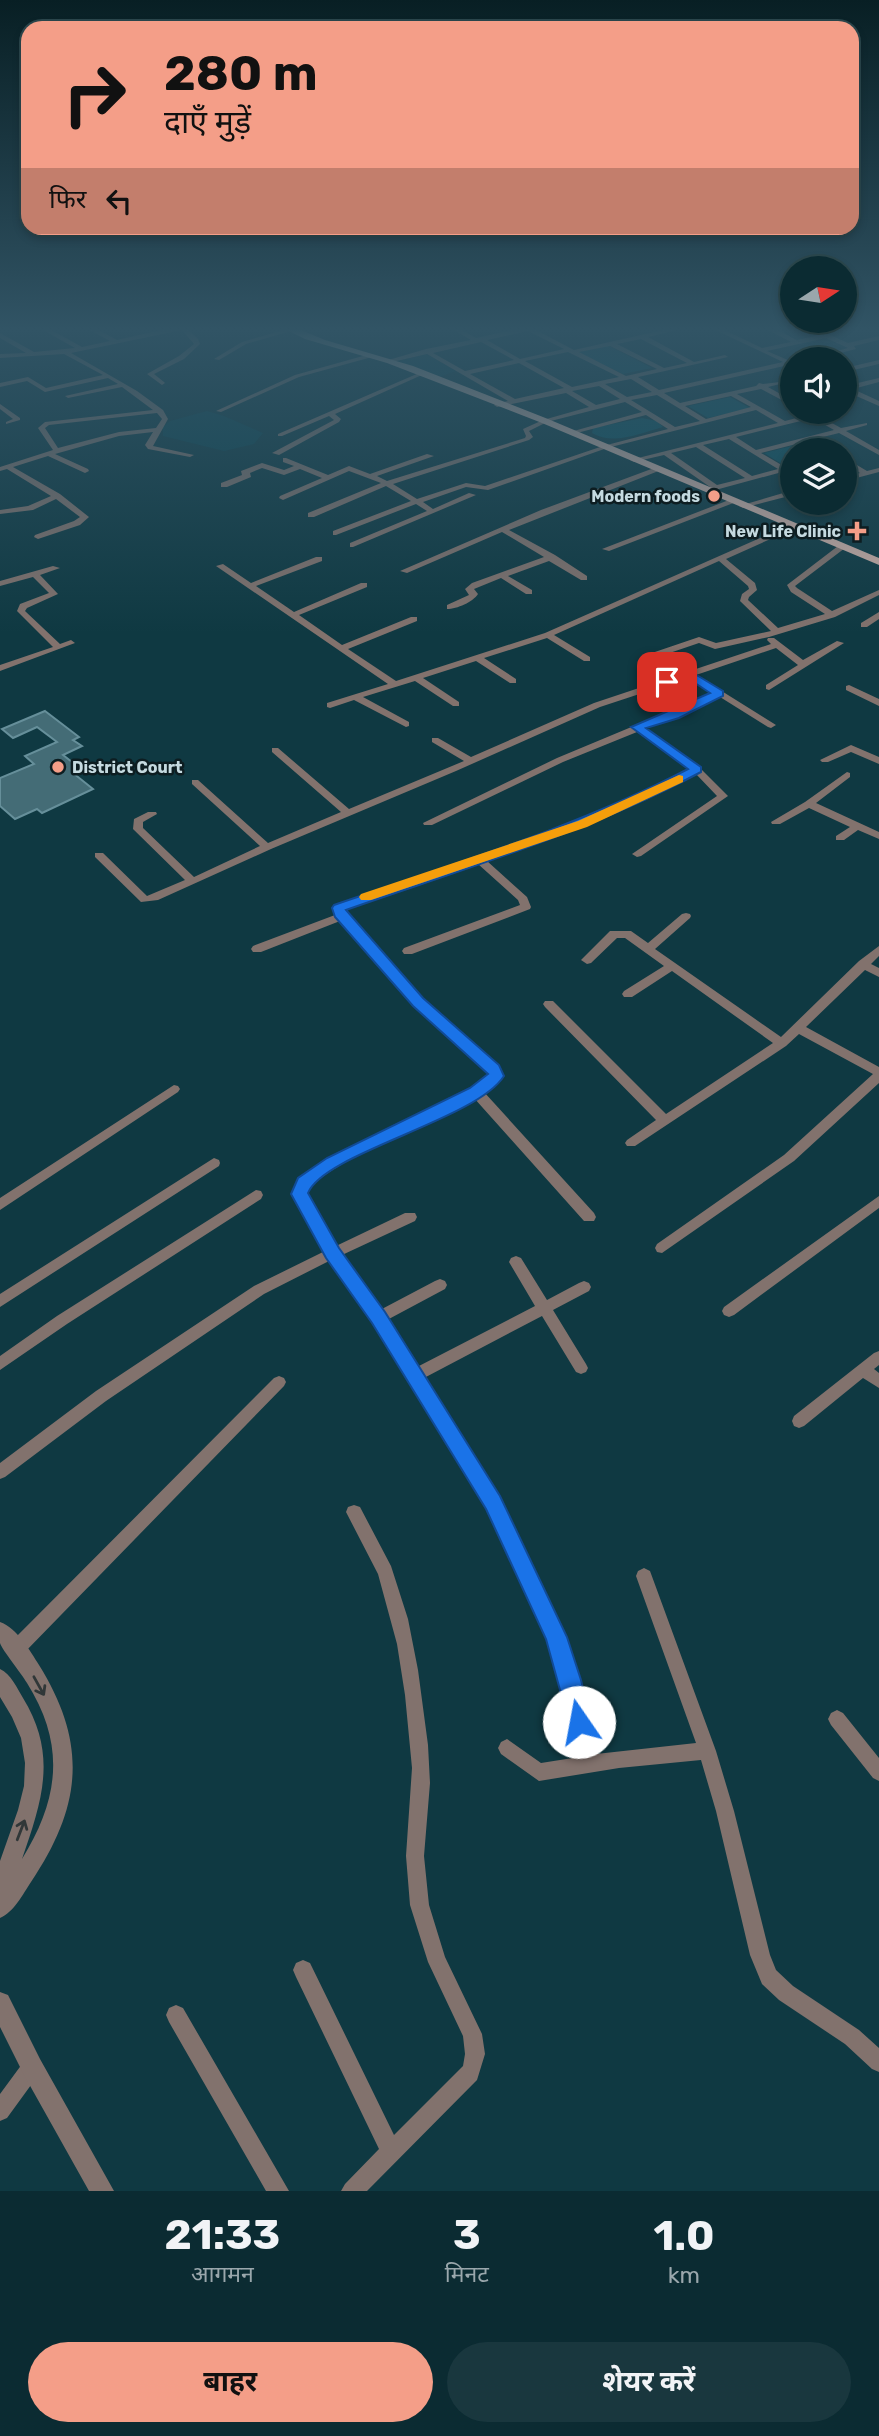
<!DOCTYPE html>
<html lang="hi">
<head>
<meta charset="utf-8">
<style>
	body { margin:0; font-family:Rubik,"Noto Sans Devanagari",sans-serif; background:#19373e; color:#f1f3f6; height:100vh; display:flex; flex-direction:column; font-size:26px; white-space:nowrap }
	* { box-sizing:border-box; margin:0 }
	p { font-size:23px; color:#9aa7ac }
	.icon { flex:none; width:38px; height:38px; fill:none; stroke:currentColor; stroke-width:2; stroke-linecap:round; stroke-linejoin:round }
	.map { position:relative; height:2191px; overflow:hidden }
	.panel { display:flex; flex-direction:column; background:#0b2b32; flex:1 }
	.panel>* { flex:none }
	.hud { position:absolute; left:21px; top:21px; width:838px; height:214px; border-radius:21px; box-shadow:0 4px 10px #0003,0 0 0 2px #2b474d; background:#f49e88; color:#111; overflow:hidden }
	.needle { width:46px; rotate:78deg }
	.tools { position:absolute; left:780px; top:256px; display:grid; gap:14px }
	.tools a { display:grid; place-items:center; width:77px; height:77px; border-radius:50%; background:#0b2b32; box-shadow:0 4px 10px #0003,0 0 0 2px #2b474d; font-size:35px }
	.pin { position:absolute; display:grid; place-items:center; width:60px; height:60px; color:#fff; margin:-30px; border-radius:14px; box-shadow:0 4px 10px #0006 }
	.me { position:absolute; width:77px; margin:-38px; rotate:348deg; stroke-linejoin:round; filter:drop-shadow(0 0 5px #0008) }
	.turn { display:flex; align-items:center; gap:24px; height:147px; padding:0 28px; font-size:32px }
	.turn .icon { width:91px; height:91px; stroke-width:2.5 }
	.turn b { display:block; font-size:49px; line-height:60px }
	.then { display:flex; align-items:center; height:66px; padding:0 28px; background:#0003; gap:14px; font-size:26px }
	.eta { display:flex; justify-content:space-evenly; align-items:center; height:119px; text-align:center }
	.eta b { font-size:42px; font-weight:700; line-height:49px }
	.primary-button { display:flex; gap:14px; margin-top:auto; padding:14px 28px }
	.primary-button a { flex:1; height:80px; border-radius:42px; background:#f49e88; color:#111; font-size:28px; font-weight:700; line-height:80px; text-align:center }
	.primary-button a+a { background:#19373e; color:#f1f3f6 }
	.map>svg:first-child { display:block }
	.built { fill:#0b434f }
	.green { fill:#0a505e }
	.building { fill:#446c76; stroke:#668f9a; stroke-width:2 }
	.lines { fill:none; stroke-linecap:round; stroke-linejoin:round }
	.minor { fill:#82726d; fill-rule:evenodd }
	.tertiary { fill:#82726d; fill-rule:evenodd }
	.primary { fill:#d0b0a7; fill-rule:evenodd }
	.oneway { stroke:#303738 }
	.route { fill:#1a73e8; stroke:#114b97; stroke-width:2 }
	.slow { fill:#f59e0b }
	.poi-dot { fill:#f49e88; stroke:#0d1d21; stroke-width:2.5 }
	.labels { text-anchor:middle; stroke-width:5; stroke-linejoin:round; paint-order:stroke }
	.far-poi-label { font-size:16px; font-weight:bold; fill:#c5dae0; stroke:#0d1d21; text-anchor:end }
</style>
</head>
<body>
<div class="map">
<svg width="879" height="2191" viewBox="0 0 879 2191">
	<rect width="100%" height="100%" fill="#0f3942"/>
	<path class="built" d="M426,354L456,371L437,378L397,364L400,361Z
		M207,411L224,416L263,433L254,444L224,451L163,436V427L170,421Z"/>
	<path class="green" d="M609,346L652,368L623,374L578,352Z
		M730,397L750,408L708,418L688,406Z
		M642,418L657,421L663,427C641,433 613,446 592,433L593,428Z
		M804,443L816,450H793V464L785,466L764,453Z"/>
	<path class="building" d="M45,711L79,737L73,740L82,746L63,755L81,769L73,773L93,789L42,813L37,809L15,819L0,806V778L34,764L25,756L57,742L37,727L13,738L2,729Z"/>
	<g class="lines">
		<path class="minor" d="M36,326H44L82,347L110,341L82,326H91L117,340L179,326H198L188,329L198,339L200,344L184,359L154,374L164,382L165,383L162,385L147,374L179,356L194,344L182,330L71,353L137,391L163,410L168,419L153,446L194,455L190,457L148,449L145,445L153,432L119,436L55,454L88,469L89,471L85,473L48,456L13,467L60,494L89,517L80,525L38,539L34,537L35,535L74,521L80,517L56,499L33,510L0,514V510L28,506L51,496L7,469L0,471V467L53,450L38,428L45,422L153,410L122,387L68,398L65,396L118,384L108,378L45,392L27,381L0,387V383L28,377L46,388L103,375L64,354L0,358V354L26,353L0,338V333L34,352L75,348ZM157,413L162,419L156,428L119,432L58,448L45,428L49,425Z
			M297,326H308L246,344L219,360L214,359L242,342Z
			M447,326H455L476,338L531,326H544L534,329L574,350L681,326H694L648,337L694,362L725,355L728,357L638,377L659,390L783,362L707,326H716L762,348L791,342L760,326H769L797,340L820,335L801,326H810L848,343L879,336V340L854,346L856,349L817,359H805L848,348L826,338L767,351L790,361L793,360V364L664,393L680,403L756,386L759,383L763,384L780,382V384L768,387L793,401V406L761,389L737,394L785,421L808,415L806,413L810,411L841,428L867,423V425L846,431L879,450V455L839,433L815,439L831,450H823L808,441L761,453L785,467L793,465V469L708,492L704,490L710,487L664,455L634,462L630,460L778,423L756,410L607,448L488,490L466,487L423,502L433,509L469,493L476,495L353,547H350V543L427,511L416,504L336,535H333V531L411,501L386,486L314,517H308V513L381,483L349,471L283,500L279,498L280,496L322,478L300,469L284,475L262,468L250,473L251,477L227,487H221V483L242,475L241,471L262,463L284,470L294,466L283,462V458H286L328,475L349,466L370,474L427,454L434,456L377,476L387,481L525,438L526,436L523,429L543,420L589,407L566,393L497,407L494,405L495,404L508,401L427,354L388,363L385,361L426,349L471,340ZM528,331L564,349L520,359L487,340ZM641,339L687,363L664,368L617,344ZM481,342L514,360L465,371L433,353ZM610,346L657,369L626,376L579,352ZM568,352L570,353L619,377L572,387L525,361ZM519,363L564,388L515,399L470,374ZM631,379L652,392L627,397L605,384ZM599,386L620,399L596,405L572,391ZM657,395L700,421L675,427L631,400ZM731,396L751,407L706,419L685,406ZM625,402L642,412L570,432L573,434L646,415L668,429L603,446L485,486L466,483L417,499L393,484L529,440L533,437L529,431L547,422ZM813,418L834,430L756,450L736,437ZM729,439L778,469L752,476L703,445ZM696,447L745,478L717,485L671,453Z
			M873,326H879V330Z
			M370,354L372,357L299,377L221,412L216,411L295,375Z
			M879,360V364L845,372V368Z
			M419,373L424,374L335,414L341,419L339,422L279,455L272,453L334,420L329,416L282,436H278V434Z
			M879,378V382L853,389L879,401V406L845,391V386Z
			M0,404L20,418V420L6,424V422L13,419L0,409Z
			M845,458L867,471L879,468V472L845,481V477L860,473L845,463Z
			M654,468L661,470L509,530L555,555L587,576V580H581L549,561L508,576L532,590V594H526L501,578L474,589L478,594C473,602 457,609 447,609V605L469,595L465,589L472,583L544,557L502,532L407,573L400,571L541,510Z
			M790,491H793V495L743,508L739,506Z
			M729,500L736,502L609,551L602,549Z
			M792,524H795V528L726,559L755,583L757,590L749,597L748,600L778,628L825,614L791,592L787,585L838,546L845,548L795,586L797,588L832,611L879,590V595L835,617L769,637L715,649L699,643L652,659H646V655L699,637L716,643L771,631L740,601L742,594L749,589L748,586L719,561L554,635L590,657V661H584L547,638L484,658L516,679V683H510L476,661L423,678L459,702V706H453L415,681L363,697L409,722V726L406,727L354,700L330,708L327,707V703L388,684L216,566L223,564L251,583L316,557H322V561L256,586L294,612L361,583H367V587L299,615L342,645L411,617H417V621L348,649L396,681L545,633Z
			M53,566L60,568L40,575L58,594L27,608L25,611L60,644L71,640L75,643L0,671V665L53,647L17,611L20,604L49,593L33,577L0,586V581Z
			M879,612V619L867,627H861V623Z
			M768,638H774L803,660L837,641L844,643L769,690L766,689V685L798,665L776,648L696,675L776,725L771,728L768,727L720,697L645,728L700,768L728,796L641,856L637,857L632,854L717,796L696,774L648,799L587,826L487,861L527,897L531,907L530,909L412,954H404L402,951L404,948L520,905L518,900L478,864L345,910V913L422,999L497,1066L502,1076L484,1092L594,1213L596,1217L594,1221H584L474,1098C442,1114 317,1168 306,1194L336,1246L405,1213H415L417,1217L415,1221L342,1255L380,1310L435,1281L440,1279L445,1281L447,1285L445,1289L387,1320L417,1367L535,1306L509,1262L511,1258L516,1256L521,1258L547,1300L579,1283L584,1281L589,1283L591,1287L589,1291L553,1310L586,1364L588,1368L586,1372L581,1374L576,1372L542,1316L424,1378L481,1468L508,1517L570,1650L596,1754L696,1743L636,1576L638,1571L644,1568L650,1571L716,1751L734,1811L770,1955L776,1970L793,1986L859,2030L879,2048V2072L872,2069L845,2044L779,2000L762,1984L750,1955L716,1811L701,1760L619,1768L539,1781L501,1754L498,1748L501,1742L507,1739L541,1763L579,1757L556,1657L496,1527L471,1478L373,1322L331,1260L264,1294L106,1401L5,1477L0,1479V1463L96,1391L254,1286L325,1251L292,1194L299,1179L328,1159L472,1089L489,1075L414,1005L340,921L261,952H253L251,949L253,946L335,915L334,908L335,906L579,822L642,795L690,770L637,732L563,762L432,825H424L423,823L557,758L713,693L688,678L600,707L456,771L271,849L158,900L141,902L95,857V853H103L147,896L185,880L133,829L134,819L148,812H156L157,814L143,822V828L194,877L260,846L192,784V780H198L268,843L341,812L272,752V748H278L349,809L464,761L432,742V738H438L471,757L594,703L771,644L767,640Z
			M849,685L879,699V706L846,690V686Z
			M851,745L879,757V764L851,752L828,762H822L820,760Z
			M847,772L850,773V777L816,803L879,832V839L858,830L844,840H836V836L850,827L809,808L780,824H772L771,822L805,802Z
			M686,913L690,914L691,916L690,918L655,949L781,1037L859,961L879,946V956L871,964L879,968V977L865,970L806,1027L879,1067V1083L794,1161L662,1253L657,1252L655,1248L657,1244L784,1155L873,1074L799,1034L786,1046L635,1146H627L625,1143L627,1140L656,1120L545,1007L543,1004L545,1001H553L666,1114L773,1043L672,971L632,997H624L622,994L624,991L664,966L625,938H617L591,963L587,964L581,960L610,931H631L648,943L682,914Z
			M174,1085L178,1086L180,1089L178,1092L0,1210V1198Z
			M214,1158L219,1160L220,1163L219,1166L0,1307V1294Z
			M256,1190L261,1191L263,1195L261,1199L67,1324L0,1370V1356L57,1316Z
			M879,1196V1208L734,1315L729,1317L724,1315L722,1311L724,1307Z
			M879,1351V1365L874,1369L879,1373V1388L863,1378L804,1426L799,1428L794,1426L792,1421L794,1416L874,1353Z
			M279,1376L284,1378L286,1382L284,1386L23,1654L17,1656L11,1654L9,1648L11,1642L274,1378Z
			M354,1505L360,1507L391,1566L408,1619L418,1670L428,1745L430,1783L424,1856L429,1905L445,1957L482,2034L485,2054L477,2080L367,2191H341L345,2184L379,2149L296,1977L293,1970L296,1963L303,1960L310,1963L394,2135L463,2066L465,2054L463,2036L428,1962L410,1905L406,1856L412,1768L405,1695L397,1644L378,1574L346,1512L348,1507Z
			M837,1710L843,1713L879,1758V1781L873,1778L831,1725L828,1719L831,1713Z
			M176,2005L183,2008L289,2191H266L169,2022L166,2015L169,2008Z
			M32,2057L39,2060L42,2067L39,2074L7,2118L0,2121V2094L25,2060Z"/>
		<path class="tertiary" d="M0,1622C17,1628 30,1651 39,1665C88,1744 82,1806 31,1882C23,1894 14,1912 0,1918V1861L18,1810L24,1786L25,1763L21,1738L12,1717L0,1697V1669C11,1674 17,1688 23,1698C58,1755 42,1801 22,1859C59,1799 66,1745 27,1683C22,1674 2,1650 0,1643C0,1637 0,1628 0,1622Z
			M0,1992L8,1995L40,2059L114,2191H89L24,2075L0,2027Z"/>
		<path class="primary" d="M279,326H291L325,340L413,366L548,419L879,558V565L542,423L387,363L305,339Z"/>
	</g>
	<defs><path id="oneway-shaft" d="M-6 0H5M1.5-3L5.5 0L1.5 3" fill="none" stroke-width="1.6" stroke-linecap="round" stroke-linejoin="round" transform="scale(1.75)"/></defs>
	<g class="oneway">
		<use href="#oneway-shaft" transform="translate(39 1686) rotate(61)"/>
		<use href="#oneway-shaft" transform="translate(21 1830) rotate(-69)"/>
	</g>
	<linearGradient id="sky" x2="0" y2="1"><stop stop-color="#081f24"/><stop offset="0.52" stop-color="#315465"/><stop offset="1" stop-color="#315465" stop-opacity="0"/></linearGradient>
	<rect width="879" height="633" fill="url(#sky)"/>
	<path class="route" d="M690,671L723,691V696L679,718L646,728L701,767V772C588,832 466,868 346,910L423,998L499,1065L504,1076C476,1120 324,1153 308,1193L339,1248L385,1312L500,1496L567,1637L581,1680L591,1722L587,1730L579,1733L571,1730L546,1639L486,1509L372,1323L326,1258L291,1194L298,1178L327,1158L470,1088L488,1074L413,1006L335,917L332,908L334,905C453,864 575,828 688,769L631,727L710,693L689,679L667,686L661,682Z"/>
	<path class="slow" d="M679,775L683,776V782L587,827L371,900H361L359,897L361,894L578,821Z"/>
	<g class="poi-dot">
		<circle cx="714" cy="496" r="7"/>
		<path d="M853.5 520.5h7v7h7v7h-7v7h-7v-7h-7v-7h7z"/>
		<circle cx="58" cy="767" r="7"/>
	</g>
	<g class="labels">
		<g class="far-poi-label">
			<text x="700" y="502">Modern foods</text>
			<text x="841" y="537">New Life Clinic</text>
			<text x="72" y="773" text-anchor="start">District Court</text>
		</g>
	</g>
</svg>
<div class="tools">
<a><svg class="needle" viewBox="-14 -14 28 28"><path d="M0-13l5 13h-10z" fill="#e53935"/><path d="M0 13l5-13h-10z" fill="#9aa7ac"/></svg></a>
<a><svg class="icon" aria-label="sound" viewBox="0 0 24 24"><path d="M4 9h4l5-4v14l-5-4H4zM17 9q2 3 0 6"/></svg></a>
<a><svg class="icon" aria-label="layers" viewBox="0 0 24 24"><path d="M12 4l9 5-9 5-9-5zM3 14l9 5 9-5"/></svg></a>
</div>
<div class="pin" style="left:667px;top:682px;background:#d93025"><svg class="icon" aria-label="arrive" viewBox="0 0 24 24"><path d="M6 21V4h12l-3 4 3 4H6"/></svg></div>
<svg class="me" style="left:579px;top:1722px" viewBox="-20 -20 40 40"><circle r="19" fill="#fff"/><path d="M0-13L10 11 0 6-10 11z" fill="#1a73e8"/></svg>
<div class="hud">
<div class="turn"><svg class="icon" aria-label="right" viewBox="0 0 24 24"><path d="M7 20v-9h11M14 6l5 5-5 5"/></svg><div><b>280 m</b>दाएँ मुड़ें</div></div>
<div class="then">फिर<svg class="icon" aria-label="left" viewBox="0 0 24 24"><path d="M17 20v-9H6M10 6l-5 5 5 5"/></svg></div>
</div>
</div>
<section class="panel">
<div class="eta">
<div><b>21:33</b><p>आगमन</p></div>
<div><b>3</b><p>मिनट</p></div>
<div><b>1.0</b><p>km</p></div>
</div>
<div class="primary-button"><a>बाहर</a><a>शेयर करें</a></div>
</section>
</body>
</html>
